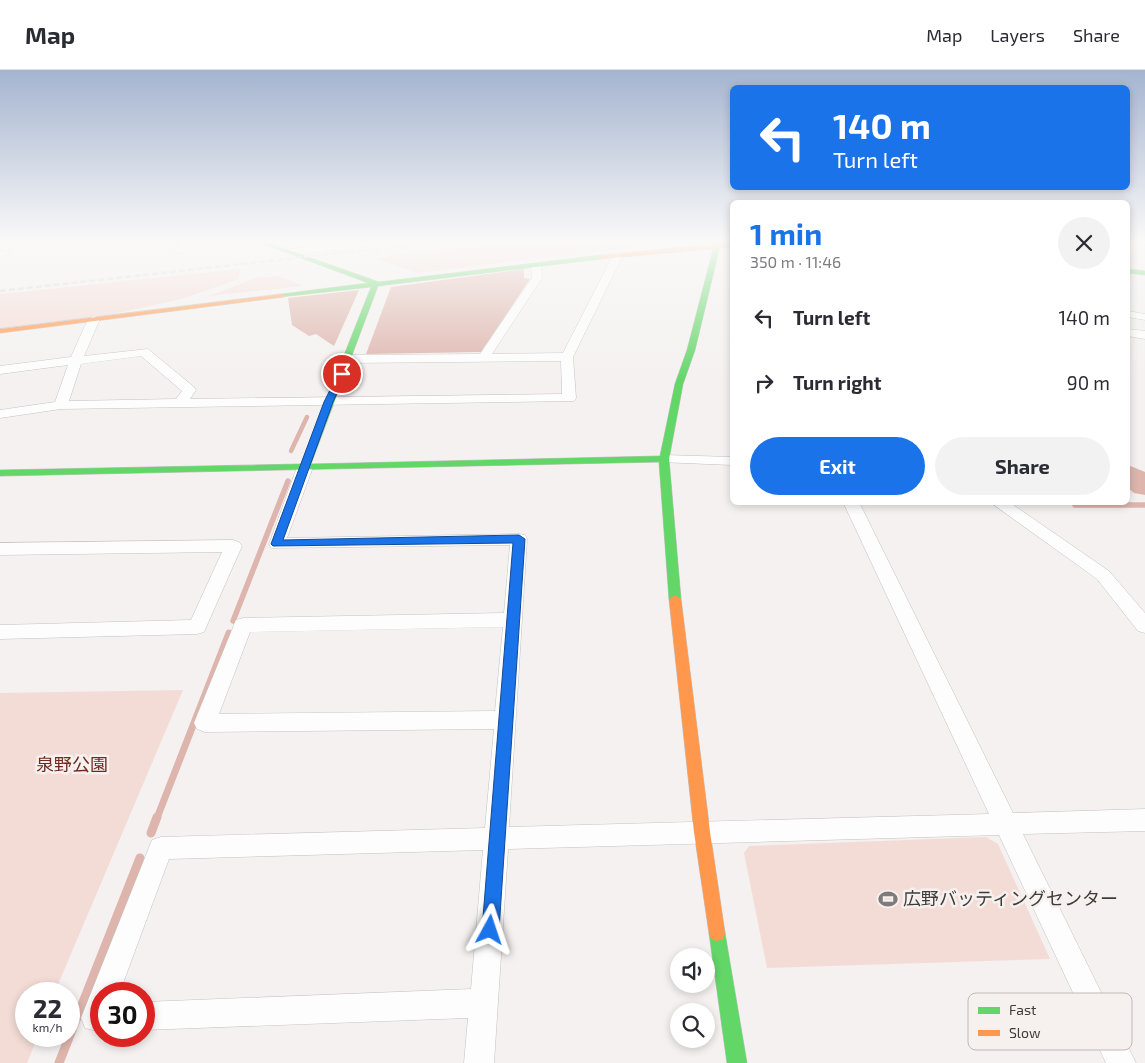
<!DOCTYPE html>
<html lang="en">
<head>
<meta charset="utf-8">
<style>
	body { margin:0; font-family:"Exo 2","Noto Sans JP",sans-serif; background:#f2f2f3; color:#2b2b33; height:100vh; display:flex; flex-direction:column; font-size:19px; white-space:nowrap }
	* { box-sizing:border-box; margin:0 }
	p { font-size:16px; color:#7c7c81 }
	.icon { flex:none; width:28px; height:28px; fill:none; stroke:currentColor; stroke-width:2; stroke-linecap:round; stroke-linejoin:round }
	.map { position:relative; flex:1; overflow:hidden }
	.side { position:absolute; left:730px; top:130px; width:400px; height:305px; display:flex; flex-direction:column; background:#fff; border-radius:8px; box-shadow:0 2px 8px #0003 }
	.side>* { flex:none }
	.top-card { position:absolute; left:730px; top:15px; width:400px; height:105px; border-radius:8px; box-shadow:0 2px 8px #0003; background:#1a73e8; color:#fff; overflow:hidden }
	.controls { position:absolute; left:670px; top:878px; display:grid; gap:10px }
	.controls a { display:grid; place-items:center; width:45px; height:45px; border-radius:50%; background:#fff; box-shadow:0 2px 8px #0003; font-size:25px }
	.speed { position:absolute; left:15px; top:912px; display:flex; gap:10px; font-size:25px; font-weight:700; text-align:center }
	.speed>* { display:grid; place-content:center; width:65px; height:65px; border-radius:50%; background:#fff; box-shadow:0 2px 8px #0003; line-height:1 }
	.speed small { font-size:12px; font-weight:400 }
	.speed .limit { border:8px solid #d22; background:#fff; color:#111 }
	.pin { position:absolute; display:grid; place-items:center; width:42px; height:42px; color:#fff; margin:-21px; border:2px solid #fff; border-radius:50%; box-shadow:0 1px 5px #0007 }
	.me { position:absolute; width:55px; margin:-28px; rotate:5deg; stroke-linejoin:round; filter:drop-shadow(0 0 4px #0008) }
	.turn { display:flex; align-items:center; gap:18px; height:105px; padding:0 20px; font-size:22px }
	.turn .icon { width:65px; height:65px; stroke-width:2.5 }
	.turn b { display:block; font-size:35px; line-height:42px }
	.round { display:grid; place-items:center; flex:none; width:52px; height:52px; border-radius:26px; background:#f2f2f3 }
	.headline { display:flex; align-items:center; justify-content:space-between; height:85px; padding:0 20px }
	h1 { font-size:30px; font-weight:700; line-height:38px; color:#1a73e8 }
	.action { display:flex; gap:10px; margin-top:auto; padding:10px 20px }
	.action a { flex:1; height:58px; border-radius:30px; background:#1a73e8; color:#fff; font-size:20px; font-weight:700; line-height:58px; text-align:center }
	.action a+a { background:#f2f2f3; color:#2b2b33 }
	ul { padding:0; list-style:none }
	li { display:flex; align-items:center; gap:15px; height:65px; padding:0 20px }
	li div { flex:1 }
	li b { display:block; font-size:19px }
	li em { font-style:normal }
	header { display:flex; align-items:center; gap:30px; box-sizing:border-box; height:70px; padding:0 25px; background:#fff; border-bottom:1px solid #e1e1e2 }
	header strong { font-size:24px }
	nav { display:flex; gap:28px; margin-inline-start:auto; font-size:18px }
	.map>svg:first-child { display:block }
	.green { fill:#f3dcd6 }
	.water { fill:#deb5ad }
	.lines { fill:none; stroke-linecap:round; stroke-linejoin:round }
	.stream-far3 { stroke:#deb5ad; stroke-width:4.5 }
	.stream-far2 { stroke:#deb5ad; stroke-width:5.5 }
	.stream-far1 { stroke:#deb5ad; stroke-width:7 }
	.stream { stroke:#deb5ad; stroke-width:9 }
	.river { fill:#deb5ad; fill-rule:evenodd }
	.street-casing { stroke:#c4c2c1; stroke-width:1 }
	.fast-casing { stroke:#c4c2c1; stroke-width:1 }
	.slow-casing { stroke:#c4c2c1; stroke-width:1 }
	.street { fill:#fdfdfd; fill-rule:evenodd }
	.fast { fill:#63d668; fill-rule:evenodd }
	.slow { fill:#ff974d; fill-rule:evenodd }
	.rail { stroke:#dbdbdb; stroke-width:2.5; stroke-dasharray:6 3; stroke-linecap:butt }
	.route { fill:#1a73e8; stroke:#114b97 }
	.labels { text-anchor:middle; stroke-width:5; stroke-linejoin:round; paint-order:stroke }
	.near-park-label { font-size:18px; fill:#6f291d; stroke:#f6f0ee }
	.near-poi-label { font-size:18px; fill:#3e3c3b; stroke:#f6f0ee; text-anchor:start }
	.key { fill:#f6f0ee; stroke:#bfbab8; stroke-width:1 }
	.key-label { font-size:14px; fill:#3e3c3b }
</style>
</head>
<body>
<header>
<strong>Map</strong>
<nav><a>Map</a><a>Layers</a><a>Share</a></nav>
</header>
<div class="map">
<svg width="1145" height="993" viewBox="0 0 1145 993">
	<rect width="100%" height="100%" fill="#f4f1f0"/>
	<path class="green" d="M514,172H692L632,177L418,203L372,188Z
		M240,199L239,209L182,229L109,245L0,258V224Z
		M278,206L303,216L209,226L255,208Z
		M183,620L54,924H26V966H38L27,993H0V623Z
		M986,767L998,774L1050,889L767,898L744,783L749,776Z"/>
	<path class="water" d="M524,199V208L530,209L481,282L366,284L391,217Z
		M359,220L334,276L316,264L309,266L292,255L288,228Z"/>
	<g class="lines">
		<path class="stream-far3" d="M291,381L307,347"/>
		<path class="stream-far2" d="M1075,435H1145
			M233,551L288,411"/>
		<path class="stream-far1" d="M157,748L229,563"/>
		<path class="stream" d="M151,763L157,747
			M59,993L140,788"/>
		<path class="river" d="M1128,395L1145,402V425L1134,423L1128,418Z"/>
		<g class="street-casing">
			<path id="street" d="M182,172H192L183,183H177L175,181Z
				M355,172H384L379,175L290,185L285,182L290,179Z
				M1133,172H1143L1133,182H1128V176Z
				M0,181L8,182L10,184L0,187Z
				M618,182L623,185L573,287L576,328L574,331L61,339L0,348V340L55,332L68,295L0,304V296L71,287L88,249L94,246L100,249L84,286L148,279L194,317L196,320L190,329L562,324L561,291L348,293L342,289L348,285L480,284L532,208L531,195L536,192L541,195L542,208L492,284L563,283L613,185ZM141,286L182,321L176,329L69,331L81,294Z
				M1128,241L1145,244V250L1128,247Z
				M1128,259L1145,261V269L1128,266Z
				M664,385L732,387V395L659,392L657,389Z
				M305,392L313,397L287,468L519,464L525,465L527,469L509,757L989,744L843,432H859L1013,743L1145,739V761L1023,764L1136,993H1106L999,765L508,779L494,993H464L468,948L144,960V932L471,919L483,780L169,789L119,924H101V962L85,958L81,948L152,770L161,767L485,758L494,659L205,662L197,659L194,653L236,550L243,548L504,543L510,475L271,478L269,474L297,397ZM503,557L495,641L219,644L250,562Z
				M990,432H1009L1109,501L1145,543V563L1138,561L1097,509Z
				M233,470L239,472L242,476L204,562L197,564L0,569V555L191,550L222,482L0,485V473Z"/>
		</g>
		<g class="fast-casing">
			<path id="fast" d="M258,172H266L379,212L601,185L604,187L601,189L378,216L311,394L660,386L675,314L687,280L715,172H721L695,280L683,314L669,389L681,529L679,532H671L669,529L659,392L0,406V400L301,394L371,217L280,227V225L282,224L368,213Z
				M1128,199L1145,201V205L1128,203Z
				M717,855L723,857L725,863L747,993H727L709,863L711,857Z"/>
		</g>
		<g class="slow-casing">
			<path id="slow" d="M732,173V177L601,189L598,187L601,185Z
				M282,224L284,225V227L0,263V259Z
				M675,525L681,529L710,762L725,863L723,869L717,871L711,869L709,863L694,762L669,529Z"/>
		</g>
		<use href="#street" class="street"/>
		<use href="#fast" class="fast"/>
		<use href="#slow" class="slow"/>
		<path class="rail" d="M0,221L440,172"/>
	</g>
	<linearGradient id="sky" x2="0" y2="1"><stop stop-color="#a4b4d0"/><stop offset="0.55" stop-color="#faf9f8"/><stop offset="1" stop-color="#faf9f8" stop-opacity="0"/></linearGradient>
	<rect width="1145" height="311" fill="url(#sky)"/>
	<path class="route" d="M342,301L346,304L333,332L283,470L519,465L525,469L499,860L496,866L490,868L484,866L482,860L513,473L273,476L271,474L324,332L338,304Z"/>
	<defs>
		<g id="stadium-bare" transform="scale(1.5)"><path d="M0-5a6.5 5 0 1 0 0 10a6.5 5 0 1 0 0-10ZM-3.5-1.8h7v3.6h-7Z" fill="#7e7b7a" stroke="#f6f0ee" stroke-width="2.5" paint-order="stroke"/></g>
	</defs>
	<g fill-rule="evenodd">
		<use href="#stadium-bare" x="888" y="829"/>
	</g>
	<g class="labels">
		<g class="near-park-label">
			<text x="72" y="701">泉野公園</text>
		</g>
		<g class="near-poi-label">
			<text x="903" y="835">広野バッティングセンター</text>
		</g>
	</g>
	<rect x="968" y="923" width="164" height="57" rx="8" class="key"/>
	<rect x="978" y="937" width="22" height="7" fill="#63d668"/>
	<rect x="978" y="960" width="22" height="6" fill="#ff974d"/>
	<g class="key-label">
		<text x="1009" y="945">Fast</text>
		<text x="1009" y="968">Slow</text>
	</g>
</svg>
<div class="controls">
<a><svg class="icon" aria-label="sound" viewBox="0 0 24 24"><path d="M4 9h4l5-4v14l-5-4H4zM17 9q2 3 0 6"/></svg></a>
<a><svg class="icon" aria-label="search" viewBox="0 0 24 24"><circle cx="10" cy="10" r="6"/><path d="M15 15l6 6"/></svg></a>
</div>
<div class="speed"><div>22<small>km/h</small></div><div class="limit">30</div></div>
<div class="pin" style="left:342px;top:304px;background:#d93025"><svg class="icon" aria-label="arrive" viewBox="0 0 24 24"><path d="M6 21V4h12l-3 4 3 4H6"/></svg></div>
<svg class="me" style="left:490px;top:860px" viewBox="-20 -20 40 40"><path d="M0-17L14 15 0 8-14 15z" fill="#1a73e8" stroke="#fff" stroke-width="4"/></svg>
<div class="top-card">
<div class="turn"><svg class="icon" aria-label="left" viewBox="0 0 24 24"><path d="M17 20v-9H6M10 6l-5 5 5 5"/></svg><div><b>140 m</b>Turn left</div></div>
</div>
<section class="side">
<div class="headline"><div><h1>1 min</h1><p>350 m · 11:46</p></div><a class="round"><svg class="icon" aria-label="close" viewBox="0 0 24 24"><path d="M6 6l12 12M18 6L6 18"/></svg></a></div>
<ul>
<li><svg class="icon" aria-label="left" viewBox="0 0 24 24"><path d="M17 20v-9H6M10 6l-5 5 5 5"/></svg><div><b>Turn left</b></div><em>140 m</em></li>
<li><svg class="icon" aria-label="right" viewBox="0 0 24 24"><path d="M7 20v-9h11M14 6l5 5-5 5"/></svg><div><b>Turn right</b></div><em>90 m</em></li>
</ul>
<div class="action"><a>Exit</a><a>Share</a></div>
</section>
</div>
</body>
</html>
